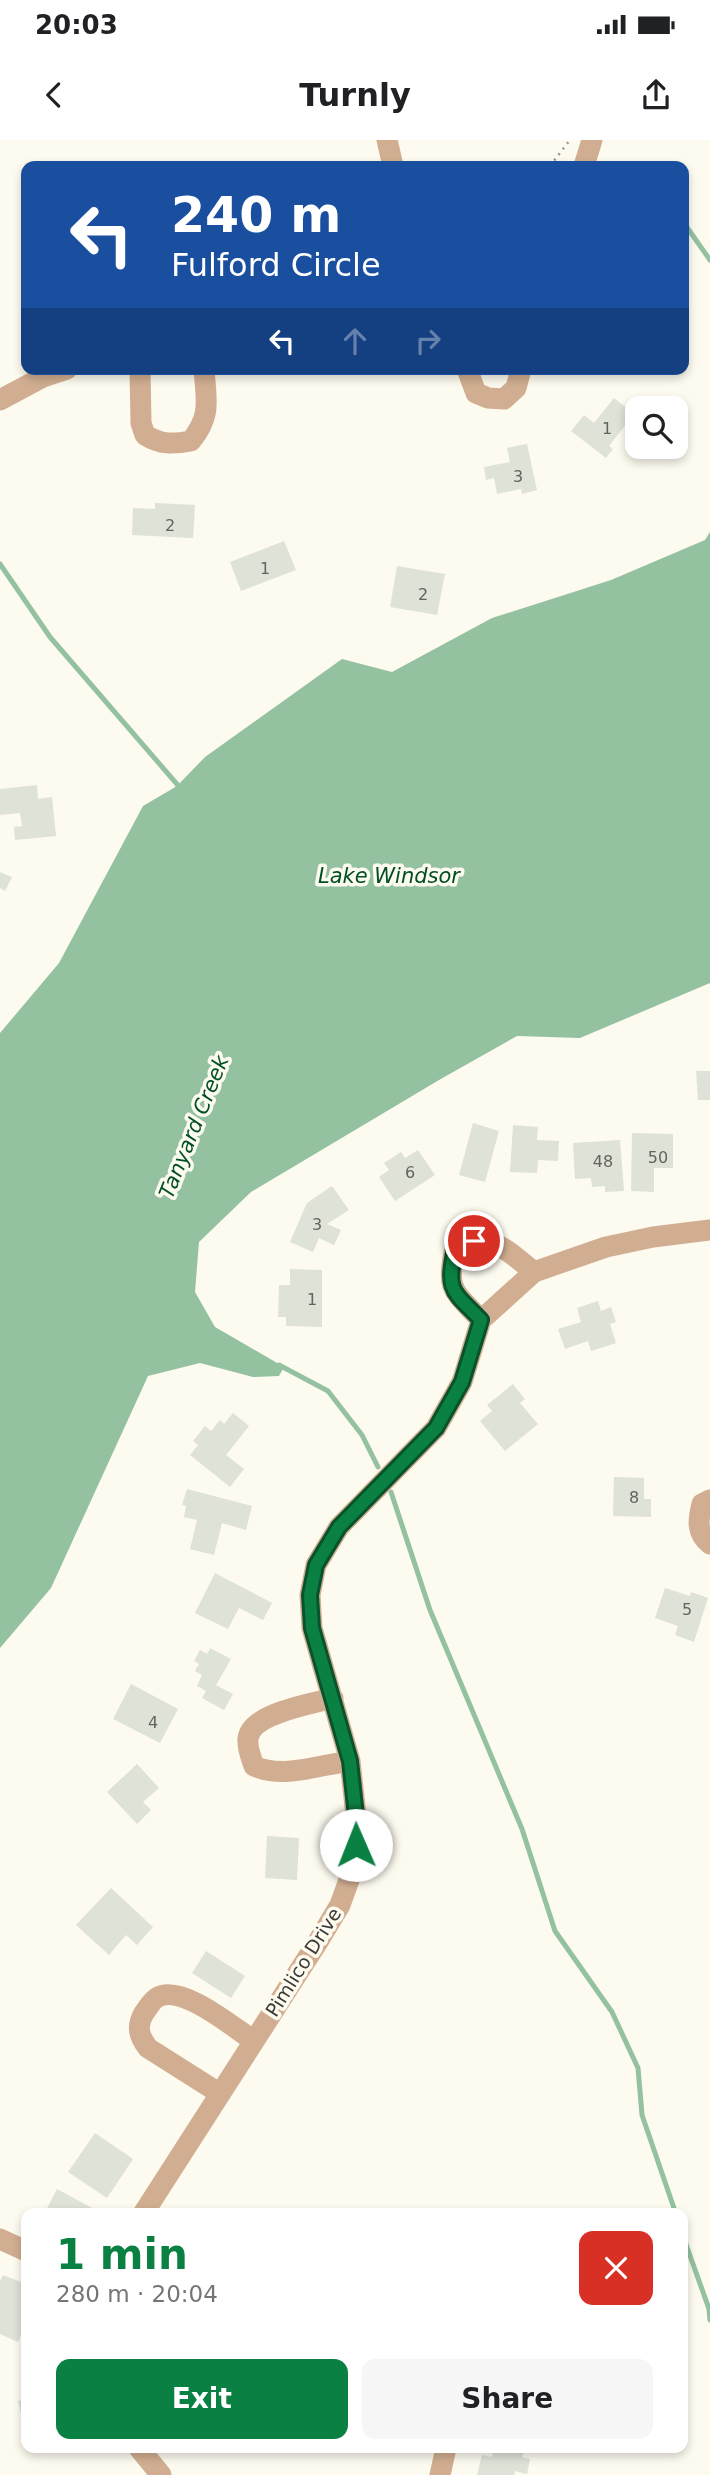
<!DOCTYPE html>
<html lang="en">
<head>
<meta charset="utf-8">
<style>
	body { margin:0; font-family:"DejaVu Sans",sans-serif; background:#f6f6f6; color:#202124; height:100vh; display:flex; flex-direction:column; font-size:26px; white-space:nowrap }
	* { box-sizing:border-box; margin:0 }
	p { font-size:23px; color:#757577 }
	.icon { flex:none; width:38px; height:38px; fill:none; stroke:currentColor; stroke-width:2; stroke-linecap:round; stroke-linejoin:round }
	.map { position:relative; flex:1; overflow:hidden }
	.details { position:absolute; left:21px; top:2068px; width:667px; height:245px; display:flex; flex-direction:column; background:#fff; border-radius:14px; box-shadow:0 4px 10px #0003 }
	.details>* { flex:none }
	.guide { position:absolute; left:21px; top:21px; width:668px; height:214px; border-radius:14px; box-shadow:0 4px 10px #0003; background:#1a4fa0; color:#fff; overflow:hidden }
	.controls { position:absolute; left:625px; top:256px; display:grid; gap:14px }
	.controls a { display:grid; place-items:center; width:63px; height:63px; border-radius:14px; background:#fff; box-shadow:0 4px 10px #0003; font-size:35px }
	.pin { position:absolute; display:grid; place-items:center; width:60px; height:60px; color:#fff; margin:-30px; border:4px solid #fff; border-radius:50%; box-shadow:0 2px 7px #0007 }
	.me { position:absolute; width:77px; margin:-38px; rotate:359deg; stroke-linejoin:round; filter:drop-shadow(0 0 5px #0008) }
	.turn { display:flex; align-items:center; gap:24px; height:147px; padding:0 35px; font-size:32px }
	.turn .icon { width:91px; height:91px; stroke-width:2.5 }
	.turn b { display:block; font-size:49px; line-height:60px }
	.lanes { display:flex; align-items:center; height:66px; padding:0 35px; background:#0003; justify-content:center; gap:35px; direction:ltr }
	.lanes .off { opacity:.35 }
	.round { display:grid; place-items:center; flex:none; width:74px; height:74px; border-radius:14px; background:#f6f6f6 }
	.summary { display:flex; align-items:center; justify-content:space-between; height:119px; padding:0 35px }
	h1 { font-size:42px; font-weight:700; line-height:52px; color:#0b8043 }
	.primary-button { display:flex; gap:14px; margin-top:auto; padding:14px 35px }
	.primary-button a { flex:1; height:80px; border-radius:14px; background:#0b8043; color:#fff; font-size:28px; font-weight:700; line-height:80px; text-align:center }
	.primary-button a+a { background:#f6f6f6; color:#202124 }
	.status { display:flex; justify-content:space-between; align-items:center; height:49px; padding:0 35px; background:#fff; direction:ltr }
	.status svg { height:19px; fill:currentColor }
	header { display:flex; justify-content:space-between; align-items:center; height:91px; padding:0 35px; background:#fff; font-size:32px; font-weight:700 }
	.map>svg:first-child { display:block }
	.water { fill:#94c1a0 }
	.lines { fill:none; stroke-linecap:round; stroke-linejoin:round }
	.stream { stroke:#94c1a0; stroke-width:5 }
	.building { fill:#dee2d7 }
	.path { stroke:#99968f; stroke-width:2.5; stroke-dasharray:2 5; stroke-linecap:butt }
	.minor { stroke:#d1ae91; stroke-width:21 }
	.route-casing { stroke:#07532c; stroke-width:18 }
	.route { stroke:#0b8043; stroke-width:12 }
	.labels { text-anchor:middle; stroke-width:7; stroke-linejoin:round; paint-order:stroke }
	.number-label { font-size:16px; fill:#64645e }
	.street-label { font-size:19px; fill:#3c3a36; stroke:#fdfaef }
	.water-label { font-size:21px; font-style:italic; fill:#004f27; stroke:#fdfaef }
</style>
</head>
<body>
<div class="status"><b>20:03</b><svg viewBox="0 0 49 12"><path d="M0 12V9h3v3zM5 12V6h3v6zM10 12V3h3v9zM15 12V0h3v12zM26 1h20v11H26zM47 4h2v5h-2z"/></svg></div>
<header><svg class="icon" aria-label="back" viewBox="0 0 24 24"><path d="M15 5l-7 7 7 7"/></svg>Turnly<svg class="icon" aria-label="share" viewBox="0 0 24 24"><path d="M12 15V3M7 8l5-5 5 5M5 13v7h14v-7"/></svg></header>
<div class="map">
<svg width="710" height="2335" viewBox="0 0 710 2335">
	<rect width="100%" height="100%" fill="#fdfaef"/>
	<path class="water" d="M710,392V843L580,898L517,896L439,940L251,1052L199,1102L195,1152L215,1187L284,1227L279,1236L253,1237L200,1223L148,1236L51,1448L0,1508V893L59,823L143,666L177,646L205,617L342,519L392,532L492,478L611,440L705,400Z"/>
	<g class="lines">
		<path class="stream" d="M684,83L710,120
			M0,424L50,497L182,650
			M279,1225L328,1251L362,1295L378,1327
			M391,1352L430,1470L522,1689L555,1791L612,1872L638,1928L642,1975L676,2074
			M682,2093L709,2169L710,2180"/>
	</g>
	<path class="building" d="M614,258L634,274L609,306L613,309L606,318L571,291L584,275L594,283Z
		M527,304L537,350L522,354L521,349L497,354L494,338L486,340L484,327L510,322L507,308Z
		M155,363L195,365L193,398L132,395L133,368L155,369Z
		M284,401L296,430L241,451L230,422Z
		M397,426L445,434L437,475L390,467Z
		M37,645L38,659L52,657L56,696L15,700L14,687L22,686L20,673L0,675V649Z
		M0,732L12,737L5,751L0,748Z
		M696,931H710V960H698Z
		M473,983L499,991L485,1042L459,1035Z
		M513,985L538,987L537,1000L559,1001L558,1021L538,1020L537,1033L510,1032Z
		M632,993L673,994V1028H654V1052L631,1051Z
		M620,1000L624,1051L605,1052V1046L592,1047L591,1038L575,1039L573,1003Z
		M418,1010L435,1035L395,1061L379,1037L389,1030L384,1023L401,1012L405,1018Z
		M332,1046L349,1070L327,1084L341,1090L334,1105L319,1098L313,1112L290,1102L307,1063Z
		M290,1129L322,1130V1187L286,1186V1177H278L279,1145H290Z
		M598,1161L601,1171L611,1167L616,1182L610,1184L616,1203L591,1211L588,1201L565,1209L558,1189L581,1182L577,1168Z
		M513,1244L525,1259L520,1263L538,1284L505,1311L480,1281L492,1271L487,1265Z
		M233,1273L249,1286L226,1315L244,1329L230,1347L190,1315L198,1305L193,1301L205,1286L211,1291L220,1280L224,1284Z
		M614,1337L644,1338V1359H651V1377L613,1376Z
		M187,1349L252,1366L246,1390L222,1383L214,1415L190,1409L197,1380L184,1377L186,1366L182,1365Z
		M215,1433L272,1463L263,1480L239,1468L228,1489L195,1473Z
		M665,1448L690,1456L691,1452L708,1458L694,1502L675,1495L678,1486L655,1478Z
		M210,1508L231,1519L216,1545L233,1554L224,1570L202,1558L206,1551L197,1546L202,1535L195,1531L199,1524L194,1521L200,1510L207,1514Z
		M131,1544L178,1569L160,1603L113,1579Z
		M137,1624L159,1648L143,1662L151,1670L137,1684L107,1652Z
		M267,1696L299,1698L297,1740L265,1738Z
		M111,1748L153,1787L137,1805L126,1795L109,1815L76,1785Z
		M206,1811L245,1836L231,1858L192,1833Z
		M95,1993L133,2019L107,2058L68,2032Z
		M57,2049L94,2069L91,2074H44Z
		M3,2135L26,2144V2183L18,2202L0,2194V2141Z
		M26,2259V2290H25L18,2261Z
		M494,2308H525L522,2317L530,2319L527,2334L515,2331L514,2335H477L482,2315L492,2317Z"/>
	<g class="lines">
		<path class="path" d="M550,26L570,0"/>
		<path class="minor" d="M387,0L393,26
			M584,26L592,0
			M140,229L141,283L145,295C161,305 173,304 191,301C212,275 206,260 204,229
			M467,229L476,253L488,258L504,259L516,248L521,229
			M0,260L43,237L67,229
			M481,1180C453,1150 446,1151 455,1108C487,1087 510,1113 534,1132
			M710,1360L702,1364C698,1380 696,1393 710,1404
			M333,1558C312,1564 250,1573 248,1599C247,1608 251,1617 254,1626C282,1639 320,1625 350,1621
			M219,1953L148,1908C139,1896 136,1887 144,1873C147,1869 153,1859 158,1857C182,1844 234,1888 254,1901
			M143,2074L319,1800L340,1765L354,1726L357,1685L350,1621L312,1488L310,1455L316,1425L339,1387L436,1288L462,1242L481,1180L534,1132L606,1107L653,1097L710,1090
			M0,2099L26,2111
			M139,2308L161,2335
			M440,2335L446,2308"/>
	</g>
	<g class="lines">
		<g class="route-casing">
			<path id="route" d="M356,1705L357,1685L350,1621L312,1488L310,1455L316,1425L339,1387L436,1288L462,1242L481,1180C452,1150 446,1152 455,1108L465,1101H474"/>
		</g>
		<use href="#route" class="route"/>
	</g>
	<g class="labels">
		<g class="number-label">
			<text x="607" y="294">1</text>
			<text x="518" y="342">3</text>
			<text x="170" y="391">2</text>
			<text x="265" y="434">1</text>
			<text x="423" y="460">2</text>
			<text x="658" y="1023">50</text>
			<text x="603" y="1027">48</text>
			<text x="410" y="1038">6</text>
			<text x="317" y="1090">3</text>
			<text x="312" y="1165">1</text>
			<text x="634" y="1363">8</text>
			<text x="687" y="1475">5</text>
			<text x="153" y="1588">4</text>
		</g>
		<g class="street-label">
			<text transform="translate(303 1822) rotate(-58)" y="7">Pimlico Drive</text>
		</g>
		<g class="water-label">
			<text x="389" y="743">Lake Windsor</text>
			<text transform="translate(194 987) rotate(-68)" y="7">Tanyard Creek</text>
		</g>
	</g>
</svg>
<div class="controls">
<a><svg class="icon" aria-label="search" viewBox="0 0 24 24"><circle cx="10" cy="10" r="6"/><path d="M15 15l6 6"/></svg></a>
</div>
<div class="pin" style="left:474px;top:1101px;background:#d93025"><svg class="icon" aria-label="arrive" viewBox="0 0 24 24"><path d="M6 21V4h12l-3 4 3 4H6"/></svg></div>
<svg class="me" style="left:356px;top:1705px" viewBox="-20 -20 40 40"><circle r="19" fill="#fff"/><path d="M0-13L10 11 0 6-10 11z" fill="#0b8043"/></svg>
<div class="guide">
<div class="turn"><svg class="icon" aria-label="left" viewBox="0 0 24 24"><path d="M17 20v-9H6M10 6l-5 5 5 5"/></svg><div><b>240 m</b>Fulford Circle</div></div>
<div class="lanes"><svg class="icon" aria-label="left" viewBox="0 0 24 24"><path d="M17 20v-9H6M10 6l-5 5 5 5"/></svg><svg class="icon off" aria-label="ahead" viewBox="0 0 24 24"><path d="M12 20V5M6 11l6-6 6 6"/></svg><svg class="icon off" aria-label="right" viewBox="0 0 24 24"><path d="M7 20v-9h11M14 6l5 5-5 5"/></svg></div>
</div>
<section class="details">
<div class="summary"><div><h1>1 min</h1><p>280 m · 20:04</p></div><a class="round" style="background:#d93025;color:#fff"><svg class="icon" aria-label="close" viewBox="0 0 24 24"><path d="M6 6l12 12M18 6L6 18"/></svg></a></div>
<div class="primary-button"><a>Exit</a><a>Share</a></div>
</section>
</div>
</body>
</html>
